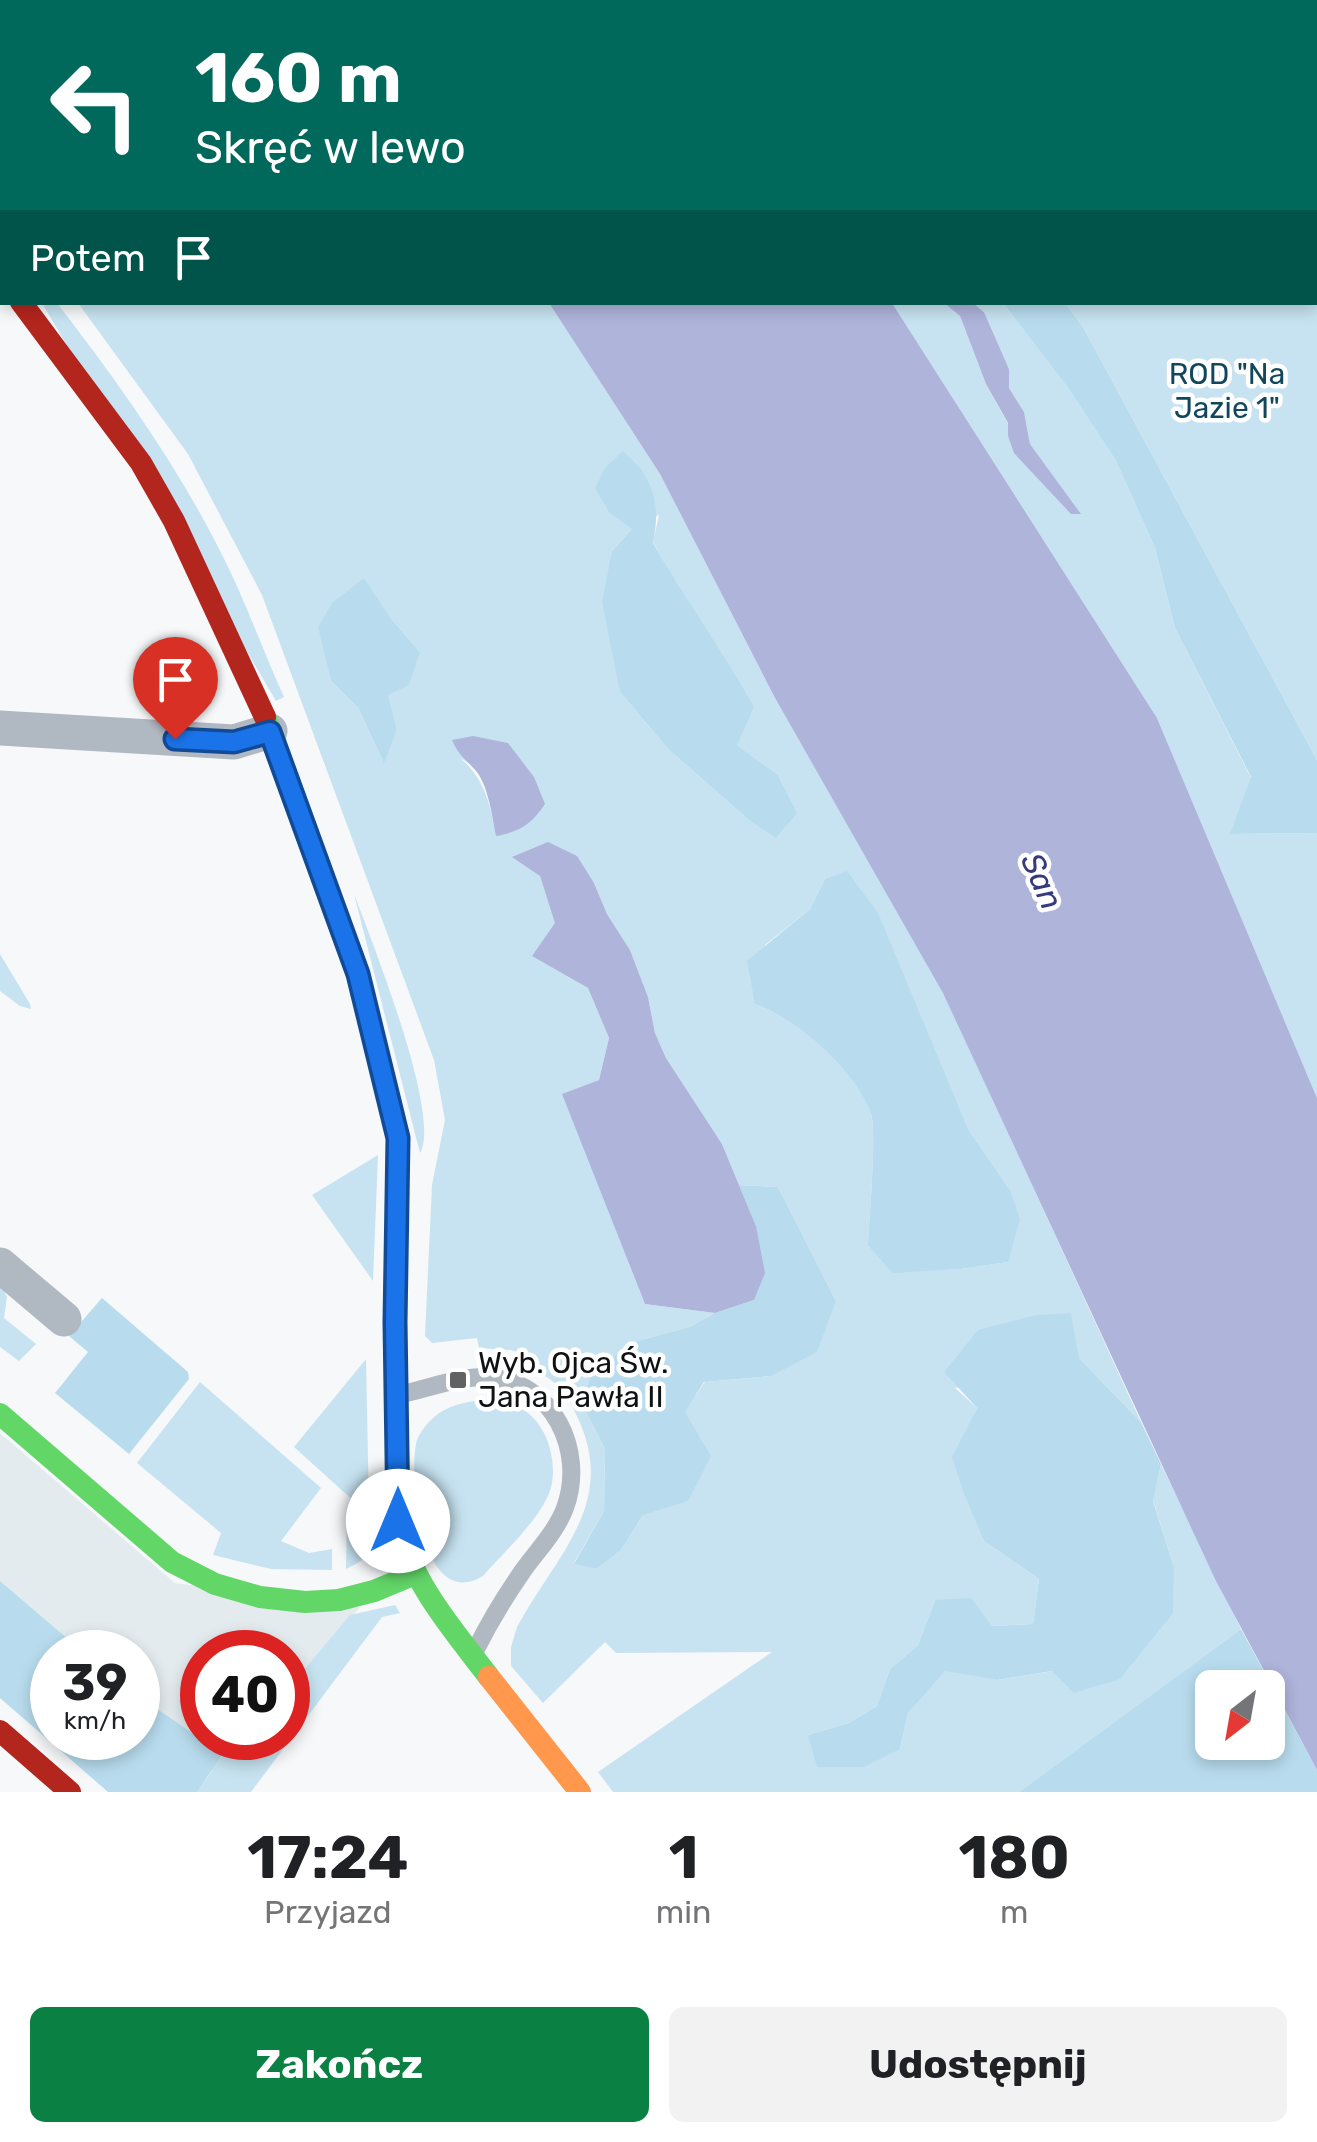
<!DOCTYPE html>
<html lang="pl">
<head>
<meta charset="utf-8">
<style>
	body { margin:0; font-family:Rubik,sans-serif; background:#f2f2f2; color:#202124; height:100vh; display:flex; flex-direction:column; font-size:38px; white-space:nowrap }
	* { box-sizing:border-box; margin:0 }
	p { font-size:32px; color:#757577 }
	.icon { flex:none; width:55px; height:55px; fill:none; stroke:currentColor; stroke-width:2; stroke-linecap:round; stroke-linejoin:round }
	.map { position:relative; height:1792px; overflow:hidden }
	.sheet { display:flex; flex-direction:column; background:#fff; flex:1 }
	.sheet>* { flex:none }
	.top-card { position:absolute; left:0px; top:0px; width:1318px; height:305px; box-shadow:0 5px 15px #0003; background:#00695c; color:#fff; overflow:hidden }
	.needle { width:65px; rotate:211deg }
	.fabs { position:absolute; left:1195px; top:1670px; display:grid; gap:20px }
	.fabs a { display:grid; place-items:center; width:90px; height:90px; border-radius:15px; background:#fff; box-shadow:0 5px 15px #0003; font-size:50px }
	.speed { position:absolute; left:30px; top:1630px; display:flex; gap:20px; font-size:50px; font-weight:700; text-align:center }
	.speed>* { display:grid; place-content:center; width:130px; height:130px; border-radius:50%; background:#fff; box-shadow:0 5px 15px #0003; line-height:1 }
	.speed small { font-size:25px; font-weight:400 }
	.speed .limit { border:15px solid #d22; background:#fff; color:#111 }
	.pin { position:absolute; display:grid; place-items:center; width:85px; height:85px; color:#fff; margin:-102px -42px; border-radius:50% 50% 50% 0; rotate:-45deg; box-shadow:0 0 10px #0007 }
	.pin .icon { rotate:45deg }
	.me { position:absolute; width:110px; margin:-55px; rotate:0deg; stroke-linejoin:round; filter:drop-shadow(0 0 8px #0008) }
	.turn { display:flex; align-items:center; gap:35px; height:210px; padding:0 30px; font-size:45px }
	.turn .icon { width:130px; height:130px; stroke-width:2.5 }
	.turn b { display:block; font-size:70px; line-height:85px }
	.then { display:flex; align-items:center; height:95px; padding:0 30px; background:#0003; gap:20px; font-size:38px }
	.eta { display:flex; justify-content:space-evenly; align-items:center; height:170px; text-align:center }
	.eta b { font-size:60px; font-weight:700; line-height:70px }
	.button { display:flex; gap:20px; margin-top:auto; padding:20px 30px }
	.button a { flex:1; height:115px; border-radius:15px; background:#0b8043; color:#fff; font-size:40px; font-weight:700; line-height:115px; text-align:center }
	.button a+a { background:#f2f2f2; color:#202124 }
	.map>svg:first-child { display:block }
	.built { fill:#e3ebef }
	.green { fill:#c7e3f1; fill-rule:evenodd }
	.forest { fill:#b8dcee; fill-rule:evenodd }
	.water { fill:#aeb4da }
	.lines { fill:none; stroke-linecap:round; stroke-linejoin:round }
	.lane { stroke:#b0b8c2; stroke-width:18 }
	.street { stroke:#b0b8c2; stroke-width:35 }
	.fast { stroke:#63d668; stroke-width:22 }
	.slow { stroke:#ff974d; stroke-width:22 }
	.jam { stroke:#b3261e; stroke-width:22 }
	.route-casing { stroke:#114b97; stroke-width:25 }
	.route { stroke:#1a73e8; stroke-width:18 }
	.poi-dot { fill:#606263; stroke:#fff; stroke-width:4 }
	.labels { text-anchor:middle; stroke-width:9; stroke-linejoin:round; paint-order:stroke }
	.park-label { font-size:30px; fill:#11475d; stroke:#fff }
	.poi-label { font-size:30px; fill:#101112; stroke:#fff; text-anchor:start }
	.water-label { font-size:32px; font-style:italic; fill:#373b7c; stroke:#fff }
</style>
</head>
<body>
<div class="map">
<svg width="1317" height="1792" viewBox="0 0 1317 1792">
	<rect width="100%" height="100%" fill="#f6f8fa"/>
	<path class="built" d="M0,1433L175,1583L359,1608L288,1696V1652H202V1738H254L224,1775L138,1738V1652L0,1649Z"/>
	<path class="green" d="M0,0H309L311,2H2V214Z
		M692,0H1317V760L1083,327L1065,303L1315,302V2Z
		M42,303H57C121,386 183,473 229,569C249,611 265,655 284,697L276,701Z
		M78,303H549L660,474L775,698L944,993L1141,1422L1079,1358L955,1388L977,1408L953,1457L984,1541L1039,1579L1033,1624L992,1626L935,1600L918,1645L890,1669L877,1706L849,1723L808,1735L900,1749L908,1713L945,1670L997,1680L1053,1671L1174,1567L1153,1500L1161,1464L1241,1629L1019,1792H613L598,1772L772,1652L616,1653L605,1642L543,1703L511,1666V1647L517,1627C554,1558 616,1506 580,1423C565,1388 557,1380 523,1365L526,1355L511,1350L479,1348L477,1338L432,1343L425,1336L432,1185L445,1120L434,1060L262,595L188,454ZM659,515L653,542L681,593L737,745L777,774L776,837L750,821L668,749L620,692L612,551L632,529ZM391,619L420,652L387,695L397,730L383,761L358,708L331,681L326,658ZM460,758L544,804L496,835C490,804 485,779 460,758ZM540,876L594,883L607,914L630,950L648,997L655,1033L666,1058L722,1144L739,1185L778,1187L836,1301L771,1376L705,1382L685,1411L643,1515L621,1550L597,1569L574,1563L604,1511L605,1449L582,1404L630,1343L689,1327L715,1313L645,1304L563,1094L599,1080L609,1038L588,988L533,956L556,923ZM825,879L939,1065L968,1129L1010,1190L1008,1262L961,1269L893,1272L868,1246C869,1220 877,1133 871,1114C856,1069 798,1020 755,1004L765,945L810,909Z
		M892,303H944L960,316L986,384L1008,424V436L1080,513L1030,444L1024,412L1009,388V369L984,312L973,303H1003L1068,388L1116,461L1155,548L1175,628L1251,778L1231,834L1317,833V1098L1157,718Z
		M354,894C371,939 442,1116 420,1153Z
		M0,954L30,1004L31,1009L20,1006L0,991Z
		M378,1155L373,1281L312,1195Z
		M0,1283L7,1297L4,1318L36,1344L19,1361L0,1347Z
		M366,1359L369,1509L366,1512L294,1447Z
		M200,1382L321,1488L281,1541L309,1553L332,1549V1570L271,1569L213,1555L221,1533L137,1463Z
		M484,1399C499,1401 516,1404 528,1413C551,1431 560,1473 547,1498C533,1526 504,1552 483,1576C422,1613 409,1481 416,1444C417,1436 427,1423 433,1418C447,1405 467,1402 484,1399Z
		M347,1513C371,1534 385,1552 346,1569Z
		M395,1605L400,1613L382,1617L251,1792H197L235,1738H288V1689L350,1615Z"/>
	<path class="forest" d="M1003,303H1065L1083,327L1317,760V833L1230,834L1251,777L1175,628L1155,548L1116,461L1068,388Z
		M623,451C654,477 661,504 653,543C685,599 723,651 754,707L737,745L777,774L797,813L776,838L750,821L668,749L620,692L602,602L612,551L632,529L609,512L595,488L605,468Z
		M364,578L391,619L420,652L409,685L388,695L397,730L384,763L358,708L331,681L318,627L332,603Z
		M847,871L878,913L968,1129L1010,1190L1020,1219L1008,1262L961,1269L893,1273L868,1246C869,1220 877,1133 871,1114C855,1069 798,1020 755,1004L747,961L810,909L825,879Z
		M739,1185L778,1187L836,1301L817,1352L771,1376L704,1382L685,1412L711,1456L688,1501L643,1515L621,1550L597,1569L574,1564L604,1511L605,1449L582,1404L591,1376L630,1343L689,1327L715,1313L754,1300L756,1226Z
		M102,1298L188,1372L189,1379L129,1454L55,1393L88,1352L69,1336Z
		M1071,1313L1079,1358L1141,1422L1161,1464L1153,1501L1174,1567L1173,1613L1120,1679L1074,1693L1052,1671L997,1680L945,1671L908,1713L900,1749L864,1767H817L808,1735L849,1723L877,1706L890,1669L918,1645L935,1600L971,1598L992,1626L1033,1624L1039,1579L984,1541L963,1491L952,1457L977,1408L944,1372L978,1330L1036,1315Z
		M0,1581L83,1652H52V1738H138V1696L223,1754L197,1792H108L0,1698Z
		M1241,1629L1317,1770V1792H1019ZM1212,1688H1268V1742H1212Z"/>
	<path class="water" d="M309,0H692L694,2H311Z
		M549,303H892L1157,718L1317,1098V1770L1215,1579L943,993L775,698L660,474Z
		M944,303H973L984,312L1009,369V388L1024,412L1030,444L1081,514H1071L1014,453L1008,436V423L986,384L960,316Z
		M473,736L508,743L534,777L545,804C532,824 519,832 496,836C492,816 489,789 477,772C466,759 460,758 452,740Z
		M548,842L577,856L594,883L607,914L630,950L648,997L655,1033L666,1058L722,1144L756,1226L765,1273L754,1300L715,1313L645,1304L562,1094L599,1080L609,1038L588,988L532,956L555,923L540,876L512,857Z"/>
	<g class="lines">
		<path class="lane" d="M398,1395C428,1389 458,1376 488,1377C553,1381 586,1451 565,1508C556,1532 536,1552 522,1572C504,1598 489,1623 475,1651"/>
		<path class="street" d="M0,277L2,280
			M0,728L234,742L270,731
			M0,1265L64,1319"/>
		<path class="fast" d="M265,717L358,974L399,1138L395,1322L398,1521C409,1580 453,1630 489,1677
			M0,1414L172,1562L215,1584L260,1597L305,1602L339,1600L374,1591L415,1574"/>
		<path class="slow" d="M489,1677L580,1792"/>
		<path class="jam" d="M21,302L141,463L174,521L265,717
			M0,1731L70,1792"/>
	</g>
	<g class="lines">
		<g class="route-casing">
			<path id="route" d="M175,739L234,742L270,732L358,974L398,1138L395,1322L398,1521"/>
		</g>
		<use href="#route" class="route"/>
	</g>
	<rect class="poi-dot" x="448" y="1370" width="20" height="20" rx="5"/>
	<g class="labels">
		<g class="park-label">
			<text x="1227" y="384">ROD "Na<tspan x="1227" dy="34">Jazie 1"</tspan></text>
		</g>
		<g class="poi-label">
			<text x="478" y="1373">Wyb. Ojca Św.<tspan x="478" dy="34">Jana Pawła II</tspan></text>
		</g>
		<g class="water-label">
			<text transform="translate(1042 881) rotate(66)" y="11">San</text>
		</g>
	</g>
</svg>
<div class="fabs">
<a><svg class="needle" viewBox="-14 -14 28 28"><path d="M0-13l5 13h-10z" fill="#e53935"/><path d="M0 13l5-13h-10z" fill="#757577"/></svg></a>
</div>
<div class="speed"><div>39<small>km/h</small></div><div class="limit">40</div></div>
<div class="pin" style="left:175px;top:739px;background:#d93025"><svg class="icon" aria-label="arrive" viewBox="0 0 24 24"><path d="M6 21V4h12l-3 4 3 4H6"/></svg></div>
<svg class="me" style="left:398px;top:1521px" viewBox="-20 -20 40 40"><circle r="19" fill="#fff"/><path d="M0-13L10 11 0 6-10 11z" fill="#1a73e8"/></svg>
<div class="top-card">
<div class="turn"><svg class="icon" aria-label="left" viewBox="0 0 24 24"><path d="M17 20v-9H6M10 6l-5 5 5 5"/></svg><div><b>160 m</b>Skręć w lewo</div></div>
<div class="then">Potem<svg class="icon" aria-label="arrive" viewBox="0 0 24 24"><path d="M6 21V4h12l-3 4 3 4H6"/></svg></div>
</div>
</div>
<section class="sheet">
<div class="eta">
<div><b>17:24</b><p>Przyjazd</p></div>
<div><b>1</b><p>min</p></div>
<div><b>180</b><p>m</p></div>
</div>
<div class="button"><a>Zakończ</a><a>Udostępnij</a></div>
</section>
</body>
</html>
